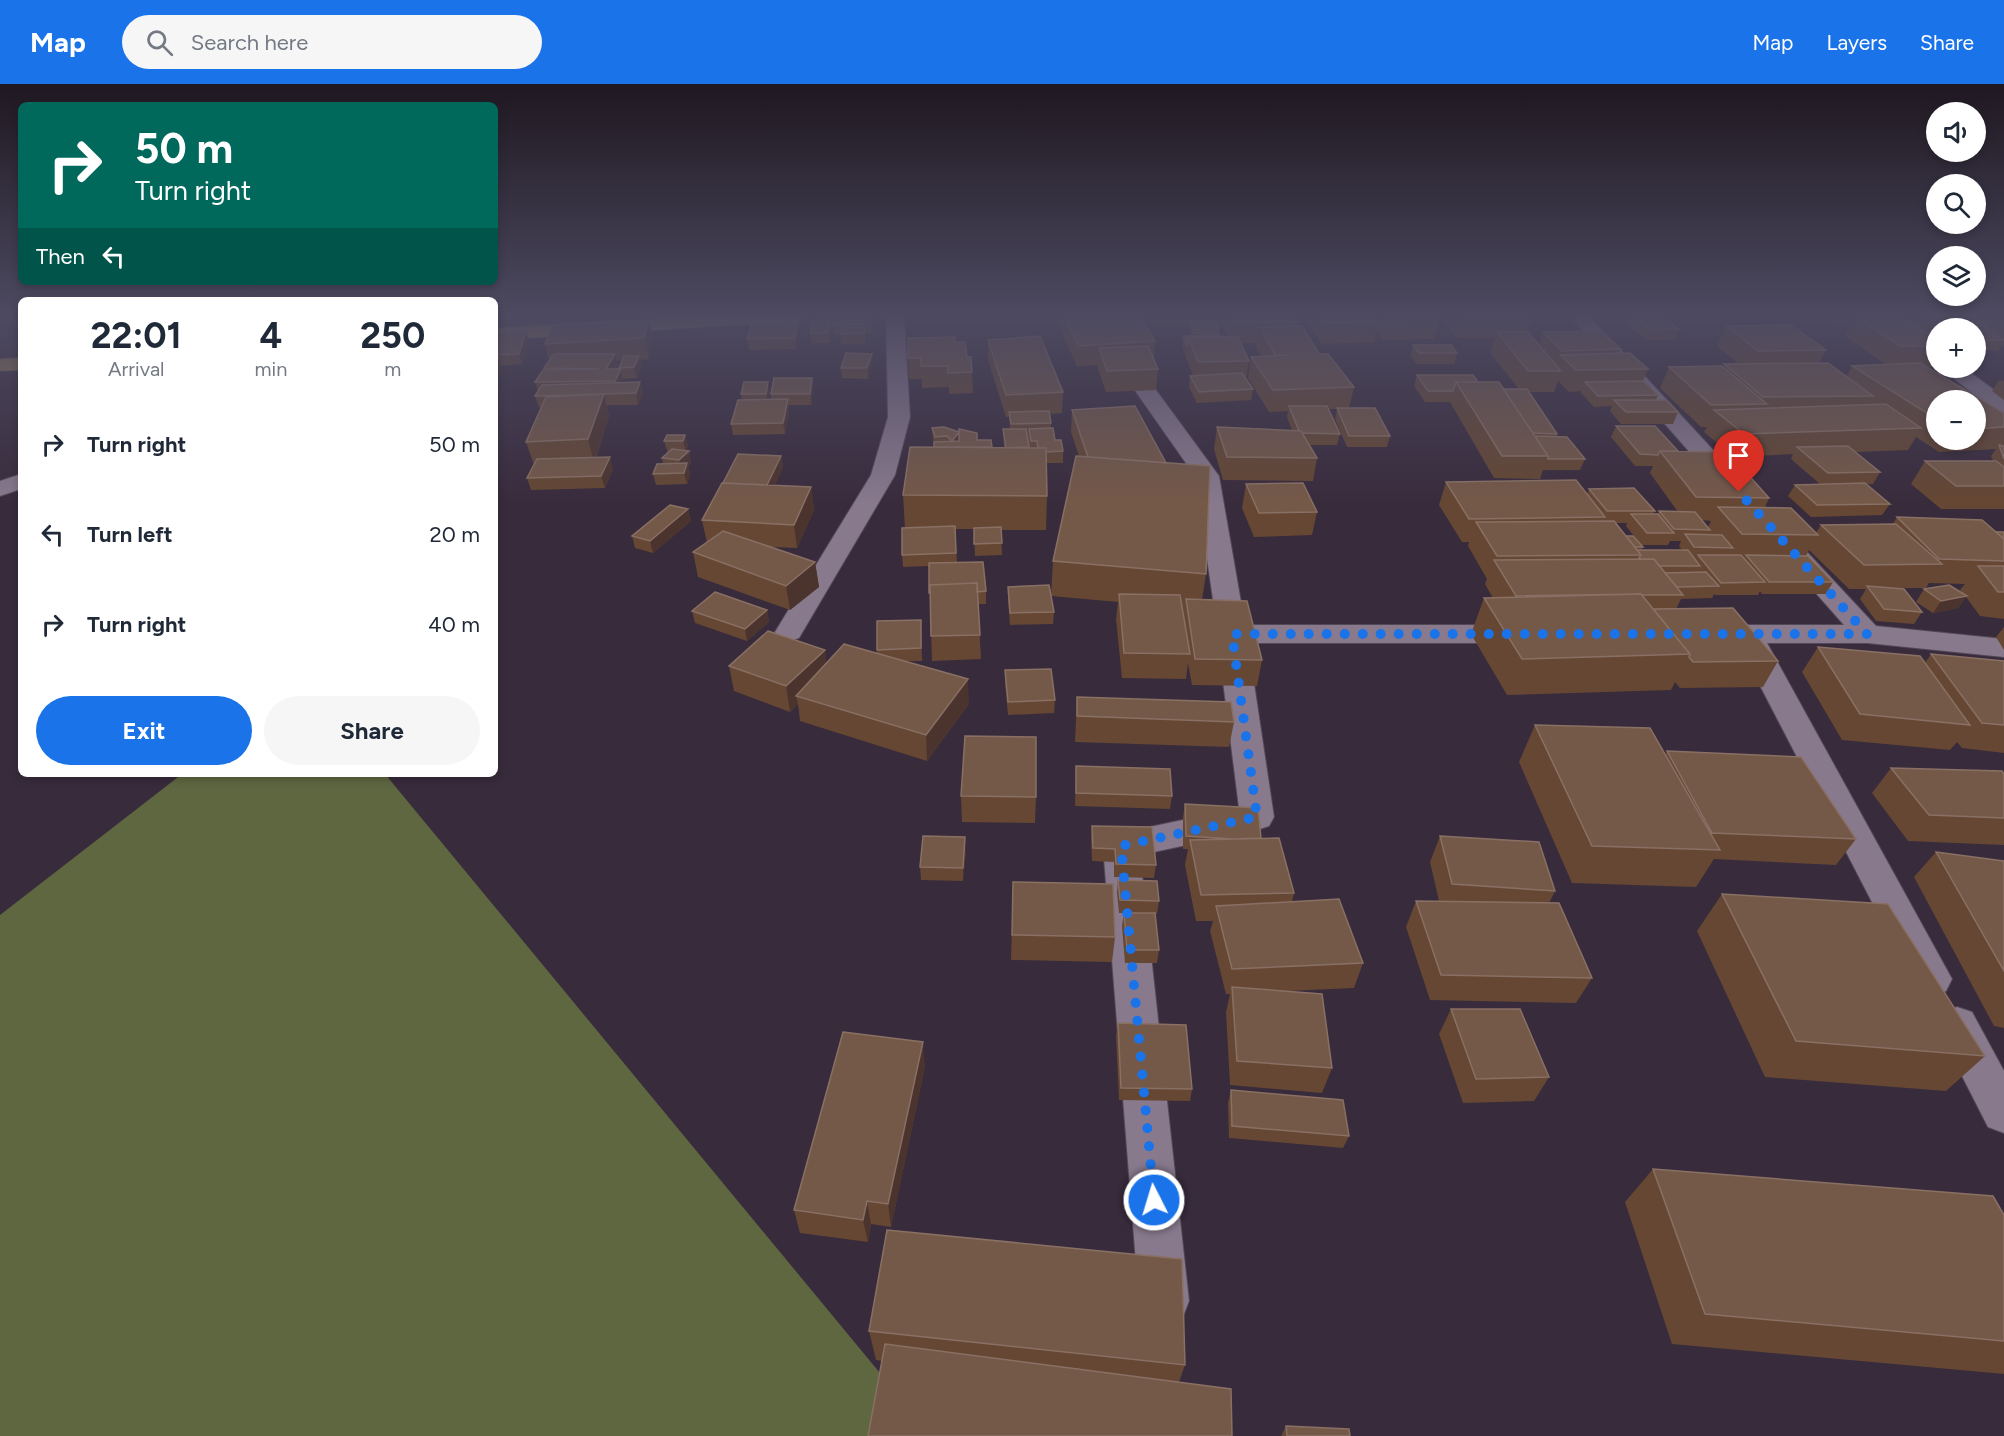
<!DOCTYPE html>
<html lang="en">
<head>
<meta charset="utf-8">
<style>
	body { margin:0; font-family:Figtree,sans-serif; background:#f6f6f7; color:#1f2937; height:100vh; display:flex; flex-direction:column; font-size:22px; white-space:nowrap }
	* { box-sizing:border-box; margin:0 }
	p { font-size:20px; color:#747a83 }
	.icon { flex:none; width:33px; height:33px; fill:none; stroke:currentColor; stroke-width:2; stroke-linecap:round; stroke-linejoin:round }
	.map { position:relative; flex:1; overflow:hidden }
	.panel { position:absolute; left:18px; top:213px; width:480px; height:480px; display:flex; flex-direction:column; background:#fff; border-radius:9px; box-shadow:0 3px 9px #0003 }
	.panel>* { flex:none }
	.banner { position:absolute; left:18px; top:18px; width:480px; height:183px; border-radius:9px; box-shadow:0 3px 9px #0003; background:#00695c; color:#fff; overflow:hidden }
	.fabs { position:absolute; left:1926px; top:18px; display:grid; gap:12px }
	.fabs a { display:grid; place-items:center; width:60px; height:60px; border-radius:50%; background:#fff; box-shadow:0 3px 9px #0003; font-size:30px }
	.pin { position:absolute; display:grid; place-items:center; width:51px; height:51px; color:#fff; margin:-62px -26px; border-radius:50% 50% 50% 0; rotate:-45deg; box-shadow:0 0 6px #0007 }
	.pin .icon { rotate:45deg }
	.me { position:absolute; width:66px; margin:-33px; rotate:355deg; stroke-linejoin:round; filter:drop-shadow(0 0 4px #0008) }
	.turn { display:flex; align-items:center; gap:21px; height:126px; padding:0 18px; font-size:27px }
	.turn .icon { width:78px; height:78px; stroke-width:2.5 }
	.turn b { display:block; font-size:42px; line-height:51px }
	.then { display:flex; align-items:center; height:57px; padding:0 18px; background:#0003; gap:12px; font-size:22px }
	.eta { display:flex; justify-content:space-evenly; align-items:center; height:102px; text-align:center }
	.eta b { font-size:36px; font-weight:700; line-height:42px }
	.cta { display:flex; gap:12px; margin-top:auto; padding:12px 18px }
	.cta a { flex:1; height:69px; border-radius:36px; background:#1a73e8; color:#fff; font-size:24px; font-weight:700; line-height:69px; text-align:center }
	.cta a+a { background:#f6f6f7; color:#1f2937 }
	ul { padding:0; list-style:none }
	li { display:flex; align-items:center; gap:18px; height:90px; padding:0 18px }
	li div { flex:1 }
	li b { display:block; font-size:22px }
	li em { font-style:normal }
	header { display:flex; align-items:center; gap:36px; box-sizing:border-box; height:84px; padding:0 30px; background:#1a73e8; color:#fff }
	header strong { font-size:28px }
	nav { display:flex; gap:33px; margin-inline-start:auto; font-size:21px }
	.search { width:420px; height:54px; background:#f6f6f7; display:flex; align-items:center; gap:15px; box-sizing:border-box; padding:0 21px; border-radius:33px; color:#747a83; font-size:22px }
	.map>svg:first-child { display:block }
	.forest { fill:#5f6741 }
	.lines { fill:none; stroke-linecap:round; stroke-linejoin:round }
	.minor-casing { stroke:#534856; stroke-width:2 }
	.major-casing { stroke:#534856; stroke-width:2 }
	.minor { fill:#88798d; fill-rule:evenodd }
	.major { fill:#9c8050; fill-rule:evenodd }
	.wall { fill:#654733; fill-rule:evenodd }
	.shaded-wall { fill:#4c342e }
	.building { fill:#755948; stroke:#897064; stroke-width:1.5 }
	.route { stroke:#1a73e8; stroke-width:10; stroke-dasharray:0 18 }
</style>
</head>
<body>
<header>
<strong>Map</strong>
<div class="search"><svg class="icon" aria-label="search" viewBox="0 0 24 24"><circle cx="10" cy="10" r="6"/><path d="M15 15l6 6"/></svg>Search here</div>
<nav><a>Map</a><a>Layers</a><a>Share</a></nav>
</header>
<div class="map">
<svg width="2004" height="1352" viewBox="0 0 2004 1352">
	<rect width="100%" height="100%" fill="#382b3c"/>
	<path class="forest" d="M182,690H385L932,1352H0V831Z"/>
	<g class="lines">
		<g class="minor-casing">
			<path id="minor" d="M886,231H904L910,333L895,391L799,554L789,557L779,554L775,548L871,391L888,333Z
				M1082,231H1101L1219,392L1245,541H1518L1528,544L1532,550L1528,556L1518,559H1248L1274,733L1269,742L1257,746L1140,771L1189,1217L1182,1235L1164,1242L1146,1235L1139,1217L1103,762L1108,753L1121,749L1239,724L1218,558L1221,555L1218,550L1195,392Z
				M1569,231H1588L1741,396L1744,401L1741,406L1732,408L1723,406Z
				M1941,284H1964L2004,313V330L1996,328Z
				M21,390V405L0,412V397Z
				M1797,465L1806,467L1876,542L2004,555V573L1867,559H1767L1952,895L1946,907L1932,912L1918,907L1738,559L1700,556L1696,550L1700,544L1710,541H1844L1784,473L1788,467Z
				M1957,923L1972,928L2004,987V1049L1988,1043L1936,941L1942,928Z"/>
		</g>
		<g class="major-casing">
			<path id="major" d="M707,231H811L802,237L495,256V244Z
				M21,274V286L0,287V275Z"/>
		</g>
		<use href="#minor" class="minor"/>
		<use href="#major" class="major"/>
	</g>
	<path class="wall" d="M11,231H21V238H15Z
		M1055,231H1140L1155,257L1154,275L1158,285L1156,306L1106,308L1098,285V281L1077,282L1055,234Z
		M1146,231H1295L1299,238L1298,242L1319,270L1354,303L1349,324L1390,352L1387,363H1347L1335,335L1337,325H1328L1340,350L1337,361H1310L1317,374L1313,397L1223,396L1214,365L1217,343L1292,346L1287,333L1288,327L1269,328L1248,294L1251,273H1261L1256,263L1257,259H1240L1249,277L1246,295L1253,305L1251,316L1197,319L1189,303L1190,292H1193L1186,274V271H1185L1182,262L1183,252H1190V243H1150ZM1217,242H1223L1227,253L1219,252Z
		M1302,231H1437L1440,234L1434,255L1383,256L1376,248L1374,258L1322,260Z
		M1438,231H1579L1578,234L1532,236L1527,248L1539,261L1543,248L1621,265L1619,269L1648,285L1643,297L1658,311L1656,316L1678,328L1673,340H1621L1610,327L1612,322L1594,323L1581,309V307L1569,308L1558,297L1554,308H1529L1557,350L1556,353L1585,375L1580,386H1543L1540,395L1494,394L1450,318H1425L1414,302L1417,291L1478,298L1503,305H1519L1490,269L1495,254H1457L1443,236L1444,232H1439Z
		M1617,231H1662L1679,245L1675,256H1645Z
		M1814,231H1897L1908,236L1911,231H2004V263L2002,261L1998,267L1976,266V244H1936V252H1932L1936,255V280L1935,283H1926L2004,329V425H1941L1911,400L1925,377H1993L1991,372L1996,365L1939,368L1916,353L1908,366L1855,368L1880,388L1873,400H1866L1890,420L1882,431L1811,433L1788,412L1795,401L1820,400L1791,375L1793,370L1733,373L1729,369L1769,414L1765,423L1816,449L1821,441L1893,440L1897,433L2004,448V535L1980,532L1966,513L1958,524L1933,529L1916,518L1924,505L1963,510L1960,506L1965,500L1929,499L1926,504H1896L1922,528L1914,540L1876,537L1860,515L1866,505H1849L1809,466L1806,472L1833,498L1826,510H1762L1760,507L1758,511H1715L1714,510L1712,514L1681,515L1676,525L1778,577L1763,603L1680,604L1675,598L1671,606L1507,611L1471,550L1484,514H1493L1485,500L1487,495L1468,462L1469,458H1462L1439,421L1446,398L1587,410L1589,405L1655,427L1653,430H1658L1659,427L1678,428L1650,389L1653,382H1635L1611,353L1616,342L1678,367L1728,368L1704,348L1707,343H1701L1660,304L1669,283H1723L1724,280H1739L1717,262L1726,242L1826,266L1819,279L1847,292L1852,282L1885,280L1845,252L1853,236L1851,240H1826ZM1936,316H1976V356H1936ZM1702,436L1711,437L1708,443ZM1616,439H1627L1626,442L1641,461H1668L1670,457H1681L1679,462L1682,466H1641L1643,463L1626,452Z
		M871,233L872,250H865V260H841L840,251H834L833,241Z
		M649,236L653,256L649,275L640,276L642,282L637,294L623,295L622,298L643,309L638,321H607L609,332L596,374L613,385L605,404L531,406L527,394L534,381L526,358L541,323H539L535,312L538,308L535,298L544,286V284L549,276L545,260ZM622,276L619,285H615L618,281L617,277Z
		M832,245L830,259H812L810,249Z
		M799,249L796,265L749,266L747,255Z
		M988,256L1063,308L1062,329L1050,330L1051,339V345L1055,356L1063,367V379H1046L1047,412L1046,446H1001L1002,471L975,472L974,445H955L957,478L986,507V520H978L981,575L932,577L929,482L903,483L902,471L905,444L903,411L934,363L932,344L977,356L992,363L1004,364L1003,345H1010L1009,333H1006L988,276Z
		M495,258H529L522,280L501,282L502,285L495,301Z
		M955,258L967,273L972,288L973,309L949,310V303L922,304V295H909L908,274Z
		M1413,261L1457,269L1454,280H1416L1410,272Z
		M872,280L868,295L842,294L841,284Z
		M812,294L813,305L811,321H789V326L785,350L733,351L731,340L742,316L741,310L770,309L768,315H771V310Z
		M1999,296L2004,297V316L1992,307Z
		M1072,326L1206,490L1202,516L1262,576L1257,602L1192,601L1188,579L1186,595L1122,594L1116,535L1118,518L1051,512L1053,477L1079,372L1071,348Z
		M685,351L688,362L686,367H689L691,379L688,382L690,390L687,400L656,401L653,390L663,379L662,374L668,369L664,357Z
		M781,372L783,383L775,401L811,403L814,426L797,464L770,463L815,478L819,503L790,526L698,493L693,468L707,459L702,436Z
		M1246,400L1317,428L1312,451L1254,453L1242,424Z
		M688,425L691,437L653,469L635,464L632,452Z
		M1008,503L1054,528L1053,540L1010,541L1008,515Z
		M767,526L769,538L747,557L695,539L692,527Z
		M921,536L922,577H907L969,620L927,677L800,637L798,620L790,628L734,607L729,582L825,566L826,579L877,569V566Z
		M2004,543V566L1996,553Z
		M1818,563L1925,579L1931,570L2004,577V669L1962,664L1957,658L1950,666L1842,656L1802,588Z
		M1005,586L1055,616L1054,629L1008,631L1005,599Z
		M1077,613L1234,638L1229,663L1075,658Z
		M1535,641L1665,671L1667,667L1856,755L1836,781L1714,775L1696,803L1572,799L1519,678Z
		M1076,682L1172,712L1170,725L1075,722Z
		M1891,684L2004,690V761L1908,757L1872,709Z
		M961,712L1036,713L1035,739L962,738Z
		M1185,720L1261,754L1294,809L1292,818L1363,879L1354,904L1287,907L1332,984L1322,1009L1230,1001L1226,928L1230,910H1226L1210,847L1213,837H1196L1185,781L1188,765H1183V733Z
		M1092,742L1156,781L1154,794L1114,793V778L1092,777L1091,755Z
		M1440,752L1555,807L1549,819L1592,894L1576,919L1430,916L1406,843L1416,817H1439L1430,778Z
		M966,766L963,797L921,796L920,783Z
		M1936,768L2004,777V944L1994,942L1914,793Z
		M1118,796L1159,817L1157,830H1155L1159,866L1157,879H1125L1122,842L1124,829H1119L1117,809Z
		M1013,798L1115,853L1112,878L1011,876Z
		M1722,810L1985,972L1946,1007L1765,993L1697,847Z
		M1451,925L1549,993L1534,1017L1463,1019L1439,950Z
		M1118,939L1192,1005L1190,1017L1119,1016L1116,952Z
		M925,982L891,1143L871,1140L868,1158L800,1149L794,1126Z
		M1231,1006L1349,1052L1343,1064L1229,1054L1228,1019Z
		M1653,1085L2004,1131V1290L1672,1260L1625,1118Z
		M869,1247L1185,1281L1179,1298L882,1277L876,1276Z
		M1286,1342L1350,1352H1281Z"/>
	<path class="shaded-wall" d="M831,235L832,245L830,259L828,249Z
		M649,236L653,256L649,275L644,254Z
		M798,238L799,249L796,265L795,254Z
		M526,247L529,258L522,280L519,270Z
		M615,270L618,281L609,296L606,285Z
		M872,270V280L868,295L867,284Z
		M639,272L642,282L637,294L634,283Z
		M498,274L502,285L495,301V282Z
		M621,285L623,296L617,308L615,297Z
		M812,294L813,305L811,321L810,310Z
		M640,298L643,309L638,321L636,309Z
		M768,298L770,309L767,321L766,310Z
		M604,310L609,332L594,378L588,355Z
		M788,315L789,326L785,350L783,339Z
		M959,348V359L952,357Z
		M685,351L688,362L686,368L683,357Z
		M689,367L691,379L688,382L690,390L687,400L684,389L682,388L679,376Z
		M781,372L783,383L769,414L767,402Z
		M610,373L613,385L605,404L601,392Z
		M811,403L814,426L797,464L794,441Z
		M688,425L691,437L653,469L650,457Z
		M815,478L819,503L790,526L786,502Z
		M1967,512L1958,524L1933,529L1941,517Z
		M767,526L769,538L747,557L745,545Z
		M825,566L828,591L796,612L798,620L790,628L786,602Z
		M968,595L969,620L927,677L926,651Z
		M965,753L966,766L963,797V784Z
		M923,958L925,982L891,1143L888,1120Z
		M867,1117L871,1140L868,1158L863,1136Z"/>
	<path class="building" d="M1064,231H1140L1155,257L1078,262Z
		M1229,231H1295L1299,238H1232Z
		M1320,231H1373L1378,238L1326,239Z
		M1384,231H1437L1440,234L1387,236Z
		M1461,231H1530L1532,233L1463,234Z
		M1632,231H1662L1679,245L1649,246Z
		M1919,231H1970L1986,242H1983L2004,256H1976V244H1948L1943,241H1934Z
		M1855,232H1900L1936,255V262H1900Z
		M871,233V240L833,241L834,234Z
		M813,235H831L828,249H810Z
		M649,236L644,254L545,260L552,241Z
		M1191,236L1216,237L1219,250L1193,249Z
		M798,238L795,254L747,255L752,239Z
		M1791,241L1826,266L1758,267L1726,242Z
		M1302,242L1319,270H1328L1354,303L1273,306L1251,273L1290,271H1275L1260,243Z
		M865,243L864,249L840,250L841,244Z
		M526,247L519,270L495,271V258L498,249Z
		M1600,247L1621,265L1562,267L1543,248Z
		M1497,248H1528L1561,287H1528Z
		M1040,252L1063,308L1006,311L988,256Z
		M1183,252H1223L1224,253H1188V261H1186Z
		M955,253V258H965L967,273H971L972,288L948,289V282H921V274H908V254Z
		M1188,253H1238L1249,277L1198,278Z
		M1413,261H1451L1457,269H1419Z
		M1148,262L1158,285L1107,287L1099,264Z
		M846,269L872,270L867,284H841Z
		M1630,269L1648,285L1576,286L1560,271Z
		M554,270H615L606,285H621L615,297L535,298L543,286L599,285L544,284Z
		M624,272H639L634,283L619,284Z
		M495,274H498L495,282Z
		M1828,279L1873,312L1763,313L1724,280Z
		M1920,279L2004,329V343L1976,345V316H1936V335L1852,282Z
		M1722,282L1767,320L1711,321L1669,283Z
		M1242,289L1253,305L1199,308L1190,292Z
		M1417,291H1473L1478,298H1456L1453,307H1428Z
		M774,294H812L810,310H771Z
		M1643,297L1658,311L1598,312L1585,298Z
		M640,298L636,309L535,312L542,301Z
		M744,298H768L766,310H741Z
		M1456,298H1499L1548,372H1502Z
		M1503,305H1527L1557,350L1533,349Z
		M604,310L588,355L526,358L546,313Z
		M788,315L783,339L731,340L738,316Z
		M1614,316H1666L1678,328H1626Z
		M1886,320L1921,344L1744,350L1714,326Z
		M1135,322L1166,379L1088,373L1072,326Z
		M1289,322H1327L1340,350L1303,349L1301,347H1299Z
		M1337,324H1375L1390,352H1349Z
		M1049,327L1051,339L1011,340L1009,328Z
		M1616,342H1655L1678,367H1660L1658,371L1640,370Z
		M944,343L959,348V345L977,349V356H991L992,363H934V358L959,357V348L952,357L947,352L935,353L932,344Z
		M1217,343L1301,347L1317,374L1227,373Z
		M1053,344L1055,356H1061L1063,367L1046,368V364H1038L1037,357H1031L1029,345Z
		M1003,345H1026L1029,363L1006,364Z
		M667,351H685L683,357H664Z
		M1535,352L1567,353L1585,375H1548V372Z
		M1999,361L2004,362V375Z
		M1848,362L1880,388L1828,389L1797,363Z
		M910,363L1046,364L1047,412L903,411Z
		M672,365L689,367L679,376L662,374Z
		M1660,367L1728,368L1769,414L1696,413Z
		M738,370L781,372L767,401L723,399Z
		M1076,372L1210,382L1206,490L1053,477Z
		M610,373L601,392L527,394L537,375Z
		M1925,377H1996L2004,383V402H1956Z
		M687,379L684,389L653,390L657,380Z
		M1576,396L1605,433L1469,435L1446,398Z
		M722,399L811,403L794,441L702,436Z
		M1303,399L1317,428L1259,429L1246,400Z
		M1865,399L1890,420L1817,421L1795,401Z
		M1634,404L1655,427H1607L1589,405Z
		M670,421L688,425L650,457L632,452Z
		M1718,423L1791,424L1818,451L1742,450Z
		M1659,427L1695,428L1710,446L1674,445Z
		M1631,430H1658L1674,449H1647Z
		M1897,433L1982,436L2004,455V477L1939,475Z
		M1614,437L1641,471L1497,472L1476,438Z
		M1896,440L1942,480L1864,481L1821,441Z
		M955,442L956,469L902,471V444Z
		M1001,443L1002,459L974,460V444Z
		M723,447L815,478L786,502L693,468Z
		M1996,448H2004V455Z
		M1685,450L1722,451L1733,464L1694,463Z
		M1626,452H1633L1643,463H1635Z
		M1637,466H1688L1700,482H1659L1654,475H1641L1639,474L1641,471Z
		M1698,471H1741L1765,498L1721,499Z
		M1746,471L1808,472L1833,498H1769Z
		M1654,475L1683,511H1642L1641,510L1516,512L1494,476Z
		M983,478L986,507L977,508V499L930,501V509H929V479Z
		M1978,482H2004V508H1998Z
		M1706,488L1719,502L1677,503L1665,489Z
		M977,499L980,551L931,552L930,501Z
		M1049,501L1054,528L1010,529L1008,503Z
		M1949,501L1967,512L1941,517L1924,505Z
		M1867,502L1904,505L1922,528L1884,525Z
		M715,508L767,526L745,545L692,527Z
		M1119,510L1180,511L1190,570L1124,569Z
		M1641,510L1690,570L1522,575L1484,514Z
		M1186,515L1247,517L1262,576L1195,575Z
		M1733,524L1778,577L1693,578L1689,573L1690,570L1653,525Z
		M921,536V564L877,566V537Z
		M768,547L825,566L786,602L729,582Z
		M844,560L968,595L926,651L796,612Z
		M1818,563L1920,572L1970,641L1860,630Z
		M1931,570L2004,577V641L1982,639Z
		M1051,585L1055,616L1008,618L1005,586Z
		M1077,613L1231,618L1234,638L1077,632Z
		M1535,641L1650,644L1720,766L1592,762Z
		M965,652L1036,653V713L961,712Z
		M1667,667L1801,673L1856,755L1712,749Z
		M1076,682L1170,685L1172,712L1076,709Z
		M1891,684L2002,687L2004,690V734L1929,731Z
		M1185,720L1258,724L1261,754L1233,755L1186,752Z
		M1092,742L1152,743L1156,781L1116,780L1115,765L1093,764Z
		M923,752L965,753L963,784L920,783Z
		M1440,752L1539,758L1555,807L1452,800Z
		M1279,754L1294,809L1201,811L1190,756Z
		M1936,768L2004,777V887Z
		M1118,796L1157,797L1159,817L1120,816Z
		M1013,798L1113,800L1115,853L1012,851Z
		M1722,810L1888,820L1985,972L1796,957Z
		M1339,815L1363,879L1232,885L1216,822Z
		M1416,817L1559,819L1592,894L1441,891Z
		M1124,829H1155L1159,866H1127Z
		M1232,903L1322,910L1332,984L1237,977Z
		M1451,925H1520L1549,993L1476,995Z
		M1118,939L1186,941L1192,1005L1121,1004Z
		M843,948L923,958L888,1120L867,1117L863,1136L794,1126Z
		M1231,1006L1343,1016L1349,1052L1232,1042Z
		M1653,1085L1993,1112L2004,1131V1257L1705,1230Z
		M887,1146L1182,1175L1185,1281L869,1247Z
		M885,1260L1231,1305L1232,1352H868Z
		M1286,1342L1349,1345L1350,1352H1287Z"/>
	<linearGradient id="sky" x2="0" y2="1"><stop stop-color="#1f1821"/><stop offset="0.55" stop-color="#4d4a61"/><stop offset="1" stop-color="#4d4a61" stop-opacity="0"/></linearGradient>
	<rect width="2004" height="420" fill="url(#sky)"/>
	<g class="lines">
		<path class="route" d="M1154,1116L1121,762L1257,733L1232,550H1867L1739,408"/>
	</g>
</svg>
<div class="fabs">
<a><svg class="icon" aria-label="sound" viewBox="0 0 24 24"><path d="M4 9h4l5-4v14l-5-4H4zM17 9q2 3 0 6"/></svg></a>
<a><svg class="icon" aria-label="search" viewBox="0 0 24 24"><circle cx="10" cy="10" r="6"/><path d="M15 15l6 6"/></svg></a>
<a><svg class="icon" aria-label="layers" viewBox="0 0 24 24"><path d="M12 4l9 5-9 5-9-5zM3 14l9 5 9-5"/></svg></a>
<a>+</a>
<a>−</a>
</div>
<div class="pin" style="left:1739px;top:408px;background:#d93025"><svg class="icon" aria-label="arrive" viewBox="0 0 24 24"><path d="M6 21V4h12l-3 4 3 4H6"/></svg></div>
<svg class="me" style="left:1154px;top:1116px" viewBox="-20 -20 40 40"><circle r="17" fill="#1a73e8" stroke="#fff" stroke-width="3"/><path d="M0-11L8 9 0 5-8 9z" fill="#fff"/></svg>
<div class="banner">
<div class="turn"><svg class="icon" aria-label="right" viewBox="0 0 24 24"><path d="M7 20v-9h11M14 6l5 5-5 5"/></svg><div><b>50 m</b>Turn right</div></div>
<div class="then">Then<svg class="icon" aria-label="left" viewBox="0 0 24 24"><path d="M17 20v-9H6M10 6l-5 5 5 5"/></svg></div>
</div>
<section class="panel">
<div class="eta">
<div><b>22:01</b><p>Arrival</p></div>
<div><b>4</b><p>min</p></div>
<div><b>250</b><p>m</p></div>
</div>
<ul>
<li><svg class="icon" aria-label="right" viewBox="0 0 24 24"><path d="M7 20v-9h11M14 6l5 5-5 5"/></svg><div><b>Turn right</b></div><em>50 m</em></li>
<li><svg class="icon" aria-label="left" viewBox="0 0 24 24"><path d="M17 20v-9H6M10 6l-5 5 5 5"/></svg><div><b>Turn left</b></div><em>20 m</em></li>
<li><svg class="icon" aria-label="right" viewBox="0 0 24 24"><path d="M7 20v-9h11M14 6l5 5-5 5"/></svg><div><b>Turn right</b></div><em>40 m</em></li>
</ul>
<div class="cta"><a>Exit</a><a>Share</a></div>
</section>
</div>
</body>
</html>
